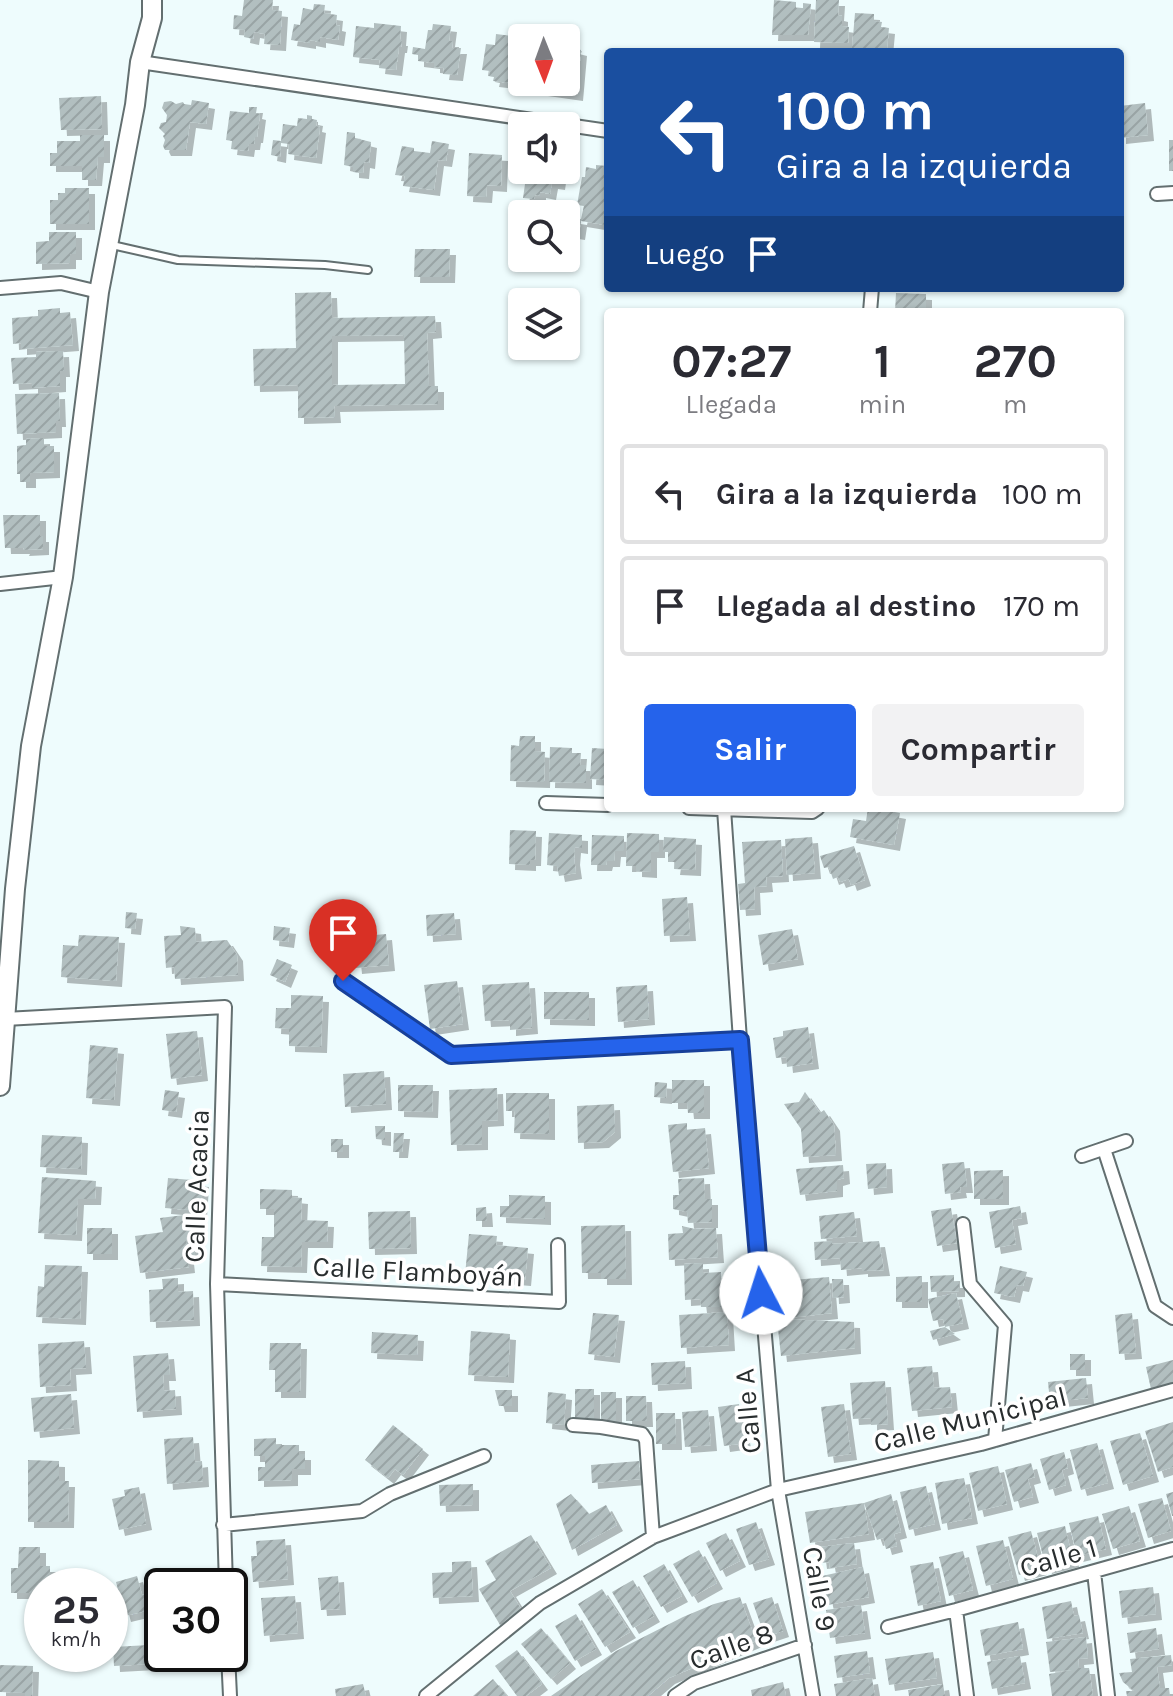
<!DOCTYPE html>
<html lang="es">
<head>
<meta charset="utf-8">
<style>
	body { margin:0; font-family:Karla,sans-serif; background:#f2f2f3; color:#2b2b33; height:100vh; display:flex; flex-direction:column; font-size:30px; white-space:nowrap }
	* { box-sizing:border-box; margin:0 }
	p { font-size:26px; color:#7c7c81 }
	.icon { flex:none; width:44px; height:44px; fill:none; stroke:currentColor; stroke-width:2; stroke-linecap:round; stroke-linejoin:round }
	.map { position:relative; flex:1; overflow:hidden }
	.drawer { position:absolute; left:604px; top:308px; width:520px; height:504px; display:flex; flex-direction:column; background:#fff; border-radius:8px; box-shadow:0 2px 6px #0004 }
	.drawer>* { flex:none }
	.top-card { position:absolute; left:604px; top:48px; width:520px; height:244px; border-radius:8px; box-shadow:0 2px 6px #0004; background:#1a4fa0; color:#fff; overflow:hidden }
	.needle { width:52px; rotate:179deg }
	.controls { position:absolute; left:508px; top:24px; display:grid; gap:16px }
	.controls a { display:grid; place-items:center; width:72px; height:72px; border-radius:8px; background:#fff; box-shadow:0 2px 6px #0004; font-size:40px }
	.speed { position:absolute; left:24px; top:1568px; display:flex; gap:16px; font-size:40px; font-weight:700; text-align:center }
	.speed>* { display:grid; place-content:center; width:104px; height:104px; border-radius:50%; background:#fff; box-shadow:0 2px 6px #0004; line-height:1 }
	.speed small { font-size:20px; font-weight:400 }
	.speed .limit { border:4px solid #111; border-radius:12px; background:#fff; color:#111 }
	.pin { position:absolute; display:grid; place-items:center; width:68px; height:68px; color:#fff; margin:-82px -34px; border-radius:50% 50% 50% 0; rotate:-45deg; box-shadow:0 0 8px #0007 }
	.pin .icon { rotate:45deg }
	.me { position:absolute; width:88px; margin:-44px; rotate:355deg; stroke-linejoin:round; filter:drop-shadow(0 0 6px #0008) }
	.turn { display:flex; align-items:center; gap:28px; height:168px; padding:0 40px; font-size:36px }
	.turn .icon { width:104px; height:104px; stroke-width:2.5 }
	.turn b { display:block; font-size:56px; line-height:68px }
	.then { display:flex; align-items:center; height:76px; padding:0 40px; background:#0003; gap:16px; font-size:30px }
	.eta { display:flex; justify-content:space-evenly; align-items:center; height:136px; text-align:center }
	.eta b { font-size:48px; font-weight:700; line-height:56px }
	.cta { display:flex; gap:16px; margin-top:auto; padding:16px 40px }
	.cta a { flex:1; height:92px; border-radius:8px; background:#2563eb; color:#fff; font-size:32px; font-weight:700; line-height:92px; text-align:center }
	.cta a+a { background:#f2f2f3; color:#2b2b33 }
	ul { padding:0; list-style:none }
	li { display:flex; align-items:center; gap:24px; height:100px; margin:0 16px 12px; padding:0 24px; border:4px solid #e1e1e2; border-radius:8px }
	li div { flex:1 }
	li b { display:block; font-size:30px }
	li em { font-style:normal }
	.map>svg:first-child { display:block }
	.building { fill:url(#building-hatch); fill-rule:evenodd; filter:url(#shadow) }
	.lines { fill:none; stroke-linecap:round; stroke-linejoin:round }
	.lane-casing { stroke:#636f70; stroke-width:10 }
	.street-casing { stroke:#636f70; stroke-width:16 }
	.secondary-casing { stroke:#636f70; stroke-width:22 }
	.lane { stroke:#fff; stroke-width:6 }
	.street { stroke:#fff; stroke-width:12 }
	.secondary { stroke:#fff; stroke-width:18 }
	.route-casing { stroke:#184099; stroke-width:20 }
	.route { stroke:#2563eb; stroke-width:14 }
	.labels { text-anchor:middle; stroke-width:7; stroke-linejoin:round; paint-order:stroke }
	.street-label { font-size:28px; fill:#282d2e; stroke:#fff }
</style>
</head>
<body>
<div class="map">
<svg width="1173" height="1696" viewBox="0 0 1173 1696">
	<defs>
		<pattern id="building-hatch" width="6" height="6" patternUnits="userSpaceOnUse" patternTransform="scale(2)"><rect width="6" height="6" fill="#b2bfc0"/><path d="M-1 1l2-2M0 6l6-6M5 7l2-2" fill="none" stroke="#99a4a5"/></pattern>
		<filter id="shadow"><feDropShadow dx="6" dy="6" stdDeviation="0" flood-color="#0004"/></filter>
	</defs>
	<rect width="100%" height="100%" fill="#eefcfd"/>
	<path class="building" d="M244,0H273L272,10L282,11L280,45L264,44L265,34L254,32L253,39L244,37L245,30L233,29L234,15L242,16Z
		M774,0L796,2V8H803V3L811,4L808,35H772Z
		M816,0H839L838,15L842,16V26L849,27L848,43L814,42Z
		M314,4L325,5L324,13L337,15L336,25L340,26L338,40L320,37V42L310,40V43L291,40L294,24L300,25L303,8L313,10Z
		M855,13L874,14V21L882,22L881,27L889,28L887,49L852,48Z
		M374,23L401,26L400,40H402L401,47H399L396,70L379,68L380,60L353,57L356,26L374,28Z
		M433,24L451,26L449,41H453L452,48H461L457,75L443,74L444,68L434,67V63L418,61V55L412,54L413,47L425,49L428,30H432Z
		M496,34L512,36L510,47L515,48L510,83L493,81L494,77L489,76L490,71L482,70L486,44L495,45Z
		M571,40L576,46L573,48L581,50L577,95L535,89L536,82H566V43Z
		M101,96L102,129L61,130L59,98Z
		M192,100L209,103L206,124L190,122L186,150H165L163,146L165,140L163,136L165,134L159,128L161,123L166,122L167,115L162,108L164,102L171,101L176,104L183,102L184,104L191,105Z
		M1145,103L1148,135L1120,138V106Z
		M249,107H257L256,113L260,114L257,137H255L254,144H249L248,151L231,149L232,141L226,140L230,111L249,113Z
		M307,115L312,116V119L317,120L316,126L320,127L316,158L288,154L289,144L281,143L280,157L271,155L273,140L281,141L283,124L297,126L298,118L307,119Z
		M347,132L355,133V138L371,142L369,163L364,162L363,173L353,172V167L344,165Z
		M80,135H104V157H98L96,180H82V166H50V153H57V141H80Z
		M1169,140H1173V171H1169Z
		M432,141L449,144L446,161L438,160L434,190L403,186L405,176L395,175L402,146L414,148V151L430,153Z
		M469,153L502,155L501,186L487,185L486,197L467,196Z
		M596,165L607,166L606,170L608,171V209L605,225L581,221L579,234L566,232L568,217L581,219L584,206L577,205L582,177H585L586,167L596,169Z
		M527,170H561L559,184L552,183L550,194L540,192V196L535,195L534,199L523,198Z
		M65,188H89V224H50V200H58V193H65Z
		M49,232H76V254H70V263L36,264V242L49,241Z
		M415,249H450L449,277H414Z
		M331,292L332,318L435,316L436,332L427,333L429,386H438V404L334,406L335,417L298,418V385L254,386L253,349L296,348L295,293ZM404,335L405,384L332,385V336Z
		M896,293L926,294V312H895Z
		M60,308V313L70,312L73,345L21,349V343L13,344L12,318L38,316V310Z
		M741,308L776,309V312H741Z
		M63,351L64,371H60V386L32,388V383L13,384L11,358L36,357V352Z
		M59,393L60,421H56V432L17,434L15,394Z
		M44,438V446H54V472L30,473V482H20V474H17V446L26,445V439Z
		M3,515H40V536H43V549L23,550L24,548H5Z
		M520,736H535V751L545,752L544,782L510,781L511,745L519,746Z
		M550,747L572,748V753H581L580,765H586V783L549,782Z
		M592,748L608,749V780L590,779Z
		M868,808H879V809L900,813L894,845L850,837L853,819L866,821Z
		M510,830L536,831L535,860H530V865L509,864Z
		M549,833L582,835V848L575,847L574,859L576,873L559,876L557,866L547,865Z
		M627,833L659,834V852H651V872L636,871V866H626Z
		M592,835L624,836V851H615L614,861H607L606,865H591Z
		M664,837L696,839L695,870L674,869L675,862H668V852H663Z
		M812,837L815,873L787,875L785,839Z
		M781,840L783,876L766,877L767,886L754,887L755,909L740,910L738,884L745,883L742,842Z
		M854,846L865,880L851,885L849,879L840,882L838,877L833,879L829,867L824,868L820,856Z
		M687,897L690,935L664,936L662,899Z
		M126,912L137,913L135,929L125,928Z
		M454,913L456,934L427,936L426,915Z
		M180,926L195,928L196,942L227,940L237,955L238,975L175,979L174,967L166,968L164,936L181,935Z
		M274,926L290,928L288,942L273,940Z
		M792,929L798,959L763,965L758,935Z
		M386,934L389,965L356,968L353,937Z
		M79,935L119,937L116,981L61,977L63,945L78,946Z
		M277,959L292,965L285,982L270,975Z
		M457,981L463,1024L430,1029L424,985Z
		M529,982L532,1028L510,1030V1020L485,1021L482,985Z
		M647,985L649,1019L618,1022L616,987Z
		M544,992H589V1020L544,1019Z
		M291,995L323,996L321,1047L289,1046V1029L275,1028L276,1008H291Z
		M808,1027L813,1063L787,1067L786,1057L776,1058L773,1038L783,1036V1031Z
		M197,1031L202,1075L171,1079L166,1034Z
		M90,1045L118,1048L114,1100L86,1098Z
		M384,1071L386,1104L345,1107L343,1074Z
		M672,1080H704V1113H688L687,1103H672Z
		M655,1082L667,1083L666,1098L654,1097Z
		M398,1085H433L432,1112L398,1111Z
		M497,1088L498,1120L482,1121V1144L451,1145L449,1090Z
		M165,1090L179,1092L176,1112L162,1110Z
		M805,1092L820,1113L824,1110L834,1125L836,1155L803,1157L801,1129L784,1104L799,1102Z
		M506,1093H549V1134L514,1133L515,1111H506Z
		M614,1104L615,1132L603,1142L578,1143L577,1106Z
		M687,1123V1130L705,1128L709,1168L673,1172L668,1125Z
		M375,1126H385V1140L376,1139Z
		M394,1133H404L402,1152H393Z
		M42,1135L82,1137L81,1169L40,1167Z
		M331,1139H343V1152H331Z
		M964,1162L967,1187H960L961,1192L945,1194L942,1164Z
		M886,1163L887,1187L868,1189L866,1164Z
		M843,1165L844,1178L837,1180V1191L800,1195L796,1169Z
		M1003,1170V1199H974V1171Z
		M42,1177L96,1181L95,1199H78L76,1235L38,1233Z
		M168,1178L203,1181L201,1211L165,1208Z
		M704,1178L705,1199H712V1222L688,1223L687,1212L673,1209V1195H679L678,1179Z
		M260,1189L292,1190V1197L302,1198L301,1220L328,1221L327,1242H302L301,1267L261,1266L262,1237H274V1209H260Z
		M509,1195L545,1196V1219L500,1217V1206H509Z
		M1020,1206L1022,1218L1012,1220L1016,1244L995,1248L989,1212Z
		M486,1207L487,1221H476V1208Z
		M951,1208L957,1243L937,1246L931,1211Z
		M410,1211L411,1248L369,1249L368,1212Z
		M854,1212L857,1236L821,1239L819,1216Z
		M192,1214L195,1236L186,1237L187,1245L194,1244L195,1255L188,1258L189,1267L140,1273L135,1236L163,1232L160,1218Z
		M625,1225L626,1279H601V1273H582L581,1226Z
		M682,1226L695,1229L716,1228L718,1257L669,1260L668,1234L683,1233Z
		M87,1228H112V1254H87Z
		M469,1234L497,1236L496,1245L528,1248L525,1280L465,1275Z
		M832,1241V1244L879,1241L884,1270L862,1271V1268L841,1270L840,1258L815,1260L814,1242Z
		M703,1263V1273L721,1272L722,1307H701L700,1299L685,1300L684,1264Z
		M45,1265L82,1266L80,1319L36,1317L38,1286L44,1287Z
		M1000,1266L1027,1272L1023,1286L1017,1285L1014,1297L994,1293Z
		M954,1275V1282H959V1291L931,1292L930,1276Z
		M922,1276V1302H896V1277Z
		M829,1277L832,1313L780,1319L854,1322L855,1348L781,1356L775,1302L793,1300L792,1280Z
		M178,1278V1292L193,1291L194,1320L150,1322L149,1290L163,1289L162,1279Z
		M832,1279H843L844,1297L833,1298Z
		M956,1293L963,1323L945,1327L955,1334L933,1340L930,1331L945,1327L943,1319L933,1321L928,1299Z
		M727,1312L729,1345L681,1348L679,1315Z
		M593,1313L619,1315L614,1357L588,1354Z
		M1132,1313L1136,1353L1119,1354L1115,1315Z
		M471,1331L510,1334L508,1377L468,1375Z
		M372,1332L418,1335L417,1355L371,1353Z
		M84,1341L86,1368L70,1369L71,1385L40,1387L38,1344Z
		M270,1343H301L300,1392H275V1370H269Z
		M168,1353L170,1375H163L164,1391L175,1390L176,1409L137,1412L133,1356Z
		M1070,1354H1085V1370H1070Z
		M1173,1360V1383L1151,1389L1146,1367Z
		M685,1361L686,1383L652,1385L651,1363Z
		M932,1366L934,1388L950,1387L952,1407L912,1411L907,1368Z
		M1086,1378L1088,1398L1050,1402L1048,1382Z
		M885,1381L888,1424L871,1425V1418L853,1419L850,1383Z
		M575,1389H594V1420H575Z
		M495,1390H512V1406H499Z
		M548,1392L566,1394L564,1425L546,1423Z
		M601,1392H616V1424H601Z
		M71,1394L74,1428L34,1432L31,1398Z
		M626,1396H646L647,1421H626Z
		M739,1404L745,1443L724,1446L718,1407Z
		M844,1404L851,1454L828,1457L821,1407Z
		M708,1410L711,1445L685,1447L682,1412Z
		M656,1413H675L676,1444H656Z
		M1173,1422V1467L1158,1472L1145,1431Z
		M393,1425L423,1449L403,1475L395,1469L388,1478L365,1460Z
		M1140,1433L1153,1476L1123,1485L1110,1441Z
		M193,1437L195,1462L202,1461L203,1481L167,1484L164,1439Z
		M276,1438V1445H299V1454H305V1469H292V1480L258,1481V1467H265V1456H254V1439Z
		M1097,1443L1108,1483L1081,1490L1070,1450Z
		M1064,1452L1068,1468L1062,1470L1066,1485L1049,1490L1040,1459Z
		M28,1460L59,1461V1481H69L68,1522H28Z
		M639,1461L640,1479L592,1483L591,1465Z
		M1031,1463L1035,1477L1028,1479L1033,1497L1014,1502L1005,1470Z
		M998,1466L1007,1504L978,1511L969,1473Z
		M964,1478L972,1518L942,1524L935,1483Z
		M473,1484V1505L440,1506L439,1485Z
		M926,1486L935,1524L909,1530L900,1492Z
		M139,1487L146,1524L119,1530L112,1499L125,1496L124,1490Z
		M1173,1492V1516H1172L1166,1494Z
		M571,1494L589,1514L606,1505L617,1525L572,1550L556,1504Z
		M891,1494L901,1532L894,1534L897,1546L886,1549L883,1538L877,1540L864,1503Z
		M1162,1498L1171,1531L1148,1538L1138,1504Z
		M864,1503L869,1534L810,1543L805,1512Z
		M1129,1506L1140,1541L1113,1549L1102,1514Z
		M1098,1516L1106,1549L1077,1556L1069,1523Z
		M756,1522L769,1559L749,1565L736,1529Z
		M1065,1526L1073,1561L1046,1568L1037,1533Z
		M1031,1531L1041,1569L1019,1575L1008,1537Z
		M726,1533L740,1561L720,1571L706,1543Z
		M531,1535L551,1568L510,1591L523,1612L500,1625L479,1589L496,1580L485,1561Z
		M285,1539L288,1579L253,1582L251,1556H257L256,1541Z
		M1003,1540L1013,1579L986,1586L976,1546Z
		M854,1543L857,1564L830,1568L829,1562L821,1563L819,1547Z
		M19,1547H40V1566H50V1581H56V1586H42V1593H11V1568H18Z
		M699,1550L717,1583L692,1597L673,1564Z
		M963,1551L973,1590L949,1596L939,1557Z
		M471,1561L473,1596L433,1598L432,1573L452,1572V1562Z
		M933,1562L941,1601L918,1606L910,1566Z
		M664,1564L682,1596L661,1607L643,1576Z
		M863,1567L869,1597L828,1605L822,1576Z
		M201,1572V1586H169V1574Z
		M137,1576L142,1595L150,1593L154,1609L125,1616L116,1582Z
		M338,1576L340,1609L321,1610L318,1578Z
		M633,1580L654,1616L633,1628L612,1592Z
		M1153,1587L1156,1614L1122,1618L1119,1591Z
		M602,1589L630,1632L605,1647L578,1604Z
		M295,1596L298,1633L264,1636L261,1598Z
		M740,1597L756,1641L669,1678L648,1696H551L616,1651L683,1617L714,1604Z
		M772,1597L783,1631L765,1637L753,1603Z
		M1071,1601L1074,1616L1079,1615L1083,1633L1047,1639L1042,1607Z
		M861,1605L865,1633L830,1638L826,1610Z
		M576,1614L596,1649L575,1661L555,1626Z
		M1018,1622L1023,1649L985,1656L980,1630Z
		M541,1628L570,1663L551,1679L521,1644Z
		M1156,1628L1159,1649L1130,1653L1127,1633Z
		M1086,1637L1088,1658L1078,1659L1079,1668H1089L1093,1696H1052L1049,1674L1072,1670L1050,1672L1046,1642Z
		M149,1645L150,1664L114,1666L113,1647Z
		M517,1650L542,1684L526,1696H517L495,1666Z
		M867,1651L870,1673L837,1678L834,1656Z
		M933,1652L937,1678L889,1685L885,1659Z
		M1171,1655L1172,1665L1157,1667L1160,1688H1169L1170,1696H1127L1126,1691H1134L1123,1682L1119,1673L1132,1672L1130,1659Z
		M1020,1656L1025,1683L992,1689L987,1662Z
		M0,1665L33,1666L32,1696H25V1693L0,1692Z
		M872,1678L875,1696H836L834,1684Z
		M493,1679L507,1696H473Z
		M783,1682L786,1696H752L751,1690Z
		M363,1684L366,1696H336L335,1689Z
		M943,1684L945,1696H909L908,1690Z"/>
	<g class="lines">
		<g class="lane-casing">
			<path id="lane" d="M112,245L178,260L325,265L368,270"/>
		</g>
		<g class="street-casing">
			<path id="street" d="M140,62L608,131
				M1157,194L1173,193
				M0,288L61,283L99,292
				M870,312L872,288
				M0,584L63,577
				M546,803L608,805
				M689,808L812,812L818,808
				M724,809L740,1040L778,1490L813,1696
				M343,981L451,1055L740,1040
				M5,1019L225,1007L217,1284L226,1586
				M1104,1149L1155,1306L1173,1318
				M1082,1156L1126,1141
				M963,1224L970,1284L1005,1325L995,1440
				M217,1284L559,1302L558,1245
				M573,1425L601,1427L642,1434L646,1440L653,1537
				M223,1525L362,1511L390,1494L484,1456
				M1094,1572L1108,1696
				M956,1610L967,1696
				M888,1627L956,1610L1173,1549
				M228,1654L230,1696
				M426,1696L540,1603L653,1537L778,1490L981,1444L1173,1390
				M675,1696L694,1683L805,1645"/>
		</g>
		<g class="secondary-casing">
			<path id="secondary" d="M0,1086L15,889L31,746L63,577L99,292L135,105L140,62L152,18V0"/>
		</g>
		<use href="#lane" class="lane"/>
		<use href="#street" class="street"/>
		<use href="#secondary" class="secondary"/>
	</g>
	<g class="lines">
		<g class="route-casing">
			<path id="route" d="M343,981L451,1055L740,1040L761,1293"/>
		</g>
		<use href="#route" class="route"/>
	</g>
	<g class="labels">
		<g class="street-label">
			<text transform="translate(196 1186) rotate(-88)" y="10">Calle Acacia</text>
			<text transform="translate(418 1271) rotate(3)" y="10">Calle Flamboyán</text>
			<text transform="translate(747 1411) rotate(-95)" y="10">Calle A</text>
			<text transform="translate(970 1419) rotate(-14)" y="10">Calle Municipal</text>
			<text transform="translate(1058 1557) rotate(-16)" y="10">Calle 1</text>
			<text transform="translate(820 1589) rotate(80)" y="10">Calle 9</text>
			<text transform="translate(731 1646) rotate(-20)" y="10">Calle 8</text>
		</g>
	</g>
</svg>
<div class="controls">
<a><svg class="needle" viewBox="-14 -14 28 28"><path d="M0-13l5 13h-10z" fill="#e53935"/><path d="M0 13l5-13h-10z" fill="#7c7c81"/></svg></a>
<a><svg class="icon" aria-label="sound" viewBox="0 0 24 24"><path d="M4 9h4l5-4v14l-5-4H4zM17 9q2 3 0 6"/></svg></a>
<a><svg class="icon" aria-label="search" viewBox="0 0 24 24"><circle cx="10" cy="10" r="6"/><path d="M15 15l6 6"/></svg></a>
<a><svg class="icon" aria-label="layers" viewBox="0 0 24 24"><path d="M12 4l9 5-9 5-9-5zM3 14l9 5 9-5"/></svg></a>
</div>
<div class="speed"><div>25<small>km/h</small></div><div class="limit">30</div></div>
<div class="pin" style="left:343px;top:981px;background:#d93025"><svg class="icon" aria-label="arrive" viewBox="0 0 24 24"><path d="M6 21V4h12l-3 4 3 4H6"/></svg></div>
<svg class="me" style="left:761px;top:1293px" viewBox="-20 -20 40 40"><circle r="19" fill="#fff"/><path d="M0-13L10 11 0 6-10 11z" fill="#2563eb"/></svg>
<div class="top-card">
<div class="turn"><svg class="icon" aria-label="left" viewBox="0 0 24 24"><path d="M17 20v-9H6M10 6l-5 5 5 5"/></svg><div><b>100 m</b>Gira a la izquierda</div></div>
<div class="then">Luego<svg class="icon" aria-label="arrive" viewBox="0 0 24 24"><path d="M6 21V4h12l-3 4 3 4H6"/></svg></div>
</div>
<section class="drawer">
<div class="eta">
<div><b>07:27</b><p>Llegada</p></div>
<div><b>1</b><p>min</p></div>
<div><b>270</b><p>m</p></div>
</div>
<ul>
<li><svg class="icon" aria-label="left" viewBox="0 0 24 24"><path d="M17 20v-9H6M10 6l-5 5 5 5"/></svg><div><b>Gira a la izquierda</b></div><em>100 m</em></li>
<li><svg class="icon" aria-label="arrive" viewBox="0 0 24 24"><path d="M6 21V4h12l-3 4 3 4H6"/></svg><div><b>Llegada al destino</b></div><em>170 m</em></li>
</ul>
<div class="cta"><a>Salir</a><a>Compartir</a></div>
</section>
</div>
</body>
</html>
